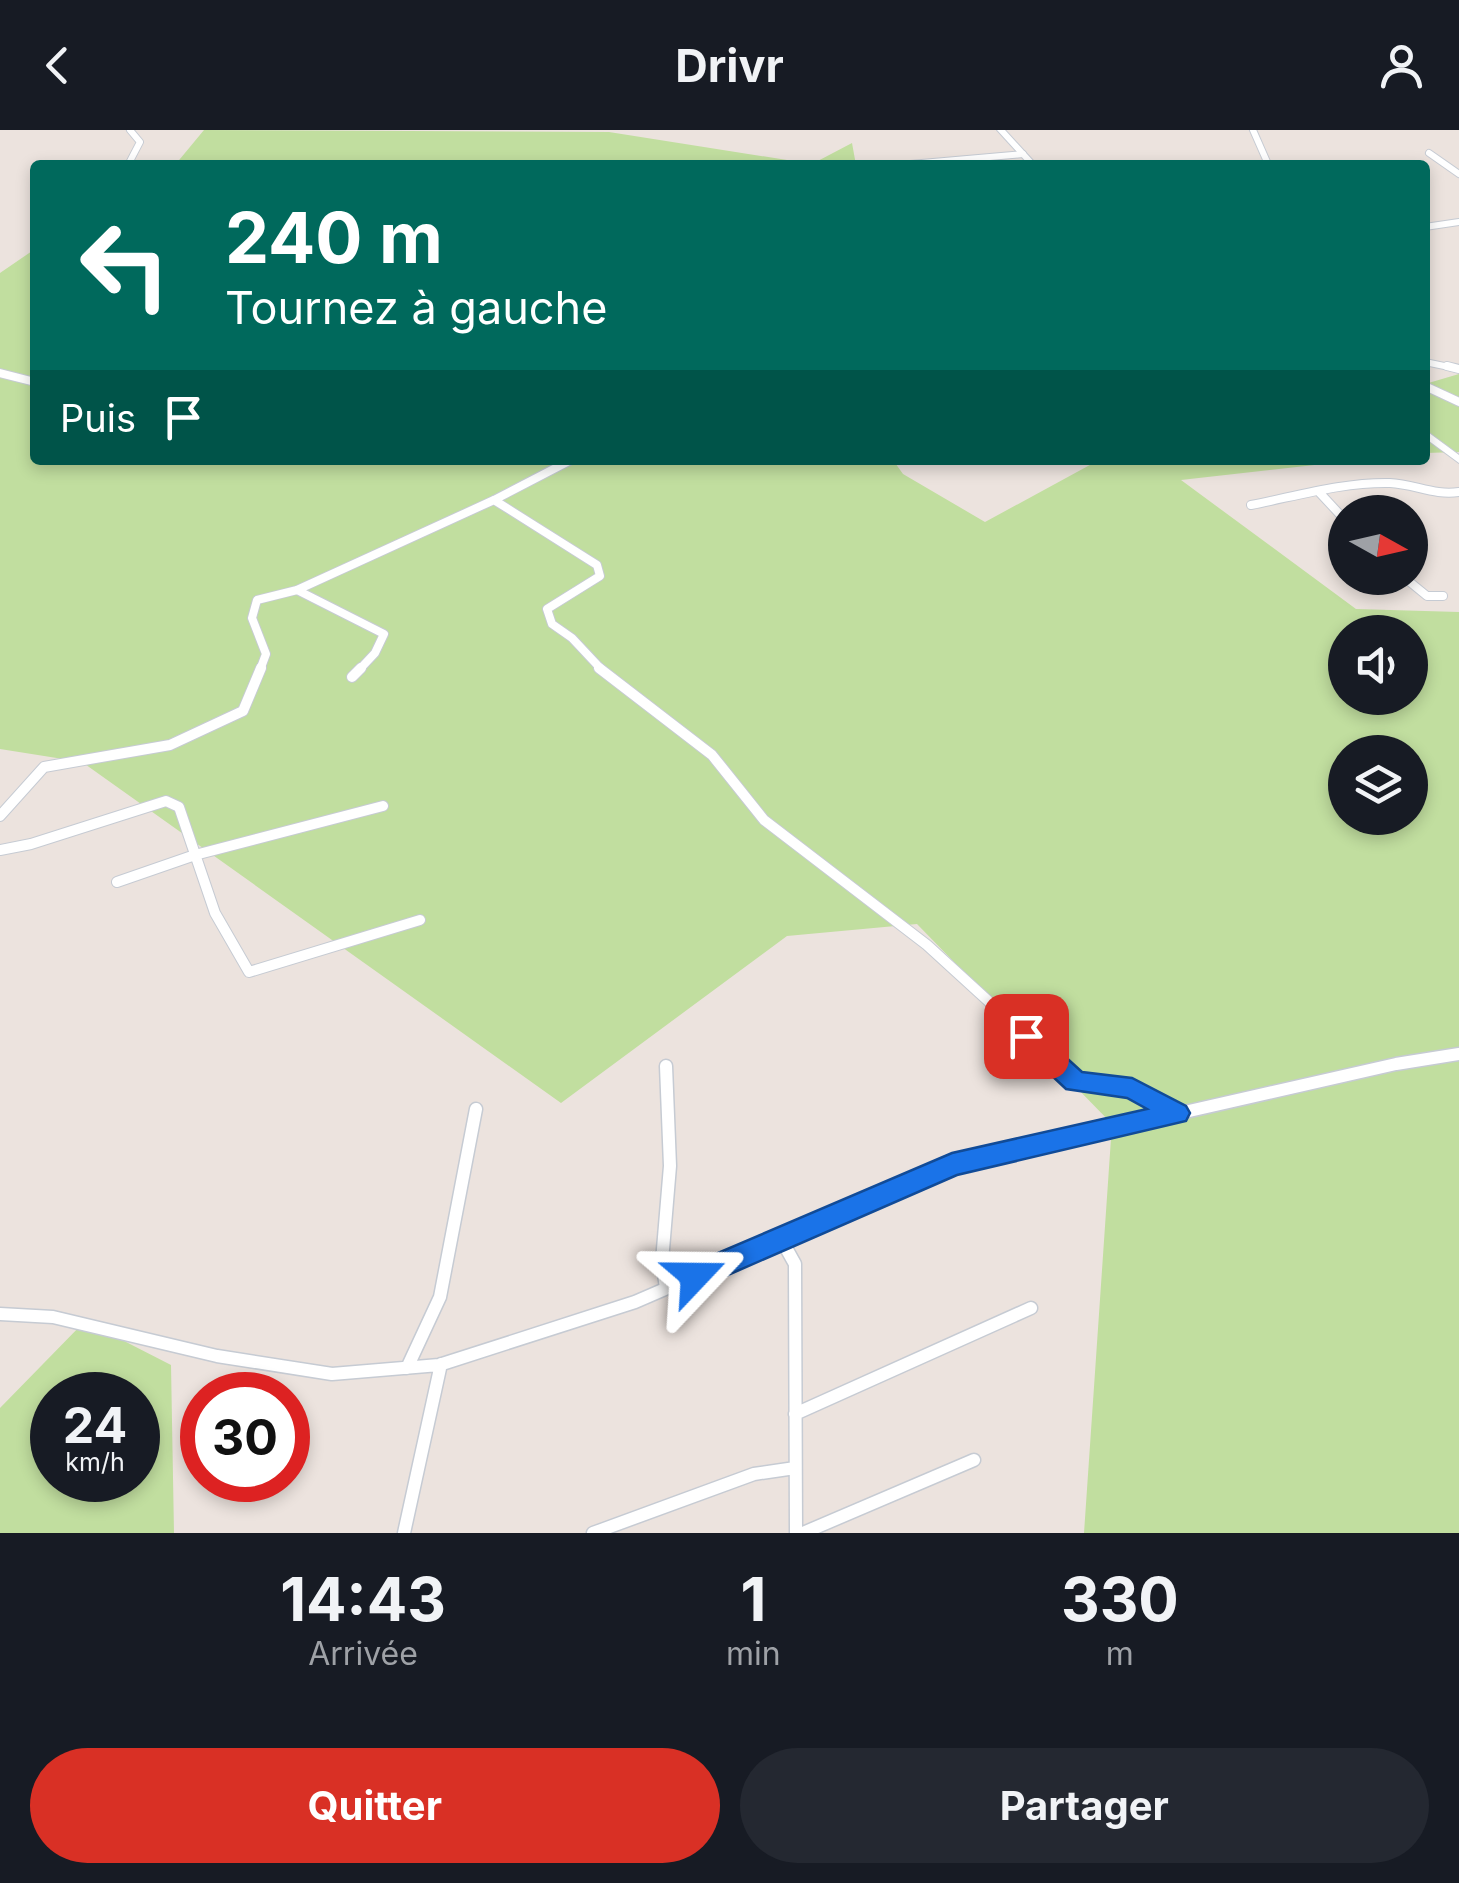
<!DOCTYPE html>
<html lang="fr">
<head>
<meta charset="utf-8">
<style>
	body { margin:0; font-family:Inter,sans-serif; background:#242831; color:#f1f3f6; height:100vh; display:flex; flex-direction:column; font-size:38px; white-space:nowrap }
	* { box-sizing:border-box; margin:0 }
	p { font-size:32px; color:#9ea1a6 }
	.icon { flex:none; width:55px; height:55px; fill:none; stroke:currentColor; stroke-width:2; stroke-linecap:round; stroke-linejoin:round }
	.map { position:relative; height:1403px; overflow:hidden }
	.panel { display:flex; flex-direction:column; background:#171b24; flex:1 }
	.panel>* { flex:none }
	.banner { position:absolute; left:30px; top:30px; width:1400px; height:305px; border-radius:10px; box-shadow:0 5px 15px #0003; background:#00695c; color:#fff; overflow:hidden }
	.needle { width:65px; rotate:98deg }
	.buttons { position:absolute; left:1328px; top:365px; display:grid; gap:20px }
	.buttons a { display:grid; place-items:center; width:100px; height:100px; border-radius:50%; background:#171b24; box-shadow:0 5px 15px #0003; font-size:50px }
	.speed { position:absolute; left:30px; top:1242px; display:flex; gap:20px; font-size:50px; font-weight:700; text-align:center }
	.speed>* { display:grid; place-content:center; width:130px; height:130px; border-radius:50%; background:#171b24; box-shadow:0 5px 15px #0003; line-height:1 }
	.speed small { font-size:25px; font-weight:400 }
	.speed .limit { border:15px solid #d22; background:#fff; color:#111 }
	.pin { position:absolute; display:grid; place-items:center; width:85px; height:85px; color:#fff; margin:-42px; border-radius:20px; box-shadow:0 5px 15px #0006 }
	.me { position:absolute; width:110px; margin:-55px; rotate:67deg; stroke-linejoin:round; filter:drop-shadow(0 0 8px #0008) }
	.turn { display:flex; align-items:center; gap:35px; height:210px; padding:0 30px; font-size:45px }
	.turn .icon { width:130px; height:130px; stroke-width:2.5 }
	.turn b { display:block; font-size:70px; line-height:85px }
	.then { display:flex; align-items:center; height:95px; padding:0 30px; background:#0003; gap:20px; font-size:38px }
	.eta { display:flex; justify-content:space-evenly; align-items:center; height:170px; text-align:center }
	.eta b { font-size:60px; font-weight:700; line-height:70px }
	.cta { display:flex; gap:20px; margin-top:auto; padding:20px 30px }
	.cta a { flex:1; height:115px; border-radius:60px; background:#d93025; color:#fff; font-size:40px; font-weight:700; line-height:115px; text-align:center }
	.cta a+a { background:#242831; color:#f1f3f6 }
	header { display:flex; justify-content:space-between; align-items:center; height:130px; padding:0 30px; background:#171b24; font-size:45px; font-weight:700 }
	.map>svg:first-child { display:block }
	.green { fill:#c1de9f; fill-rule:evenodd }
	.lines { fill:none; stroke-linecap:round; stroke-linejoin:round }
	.street-far3-casing { stroke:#c6cbd3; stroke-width:8 }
	.street-far2-casing { stroke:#c6cbd3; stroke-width:10 }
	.street-far1-casing { stroke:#c6cbd3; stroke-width:12 }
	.street-casing { stroke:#c6cbd3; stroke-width:15 }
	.secondary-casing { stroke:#c6cbd3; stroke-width:2 }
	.street-far3 { stroke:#fff; stroke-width:6 }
	.street-far2 { stroke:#fff; stroke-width:8 }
	.street-far1 { stroke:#fff; stroke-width:10 }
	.street { stroke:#fff; stroke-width:12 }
	.secondary { fill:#fff; fill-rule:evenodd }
	.route { fill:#1a73e8; stroke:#114b97; stroke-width:2.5 }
</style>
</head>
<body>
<header><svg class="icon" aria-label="back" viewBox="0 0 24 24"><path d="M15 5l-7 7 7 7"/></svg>Drivr<svg class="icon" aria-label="person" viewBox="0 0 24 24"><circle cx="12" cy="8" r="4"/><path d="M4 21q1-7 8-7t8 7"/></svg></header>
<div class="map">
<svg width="1459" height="1403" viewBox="0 0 1459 1403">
	<rect width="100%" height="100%" fill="#ece3de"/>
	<path class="green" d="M204,0L609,2L812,34L852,13L856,35H175Z
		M35,119V330H893L903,344L985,392L1099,330H1359L1181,350L1356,479L1459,482V1403H1084L1112,994L917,794L787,806L561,973L82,632L0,619V143ZM1345,502H1410V568H1345ZM1345,622H1410V688H1345Z
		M1459,244V322L1425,323V254Z
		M85,1191L171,1235L174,1403H0V1278ZM52,1265H138V1350H52Z"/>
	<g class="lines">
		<g class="street-far3-casing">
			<path id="street-far3" d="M1253,0L1268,34
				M1429,23L1459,44
				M128,35L140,12L130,0
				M899,35L1023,24
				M1425,97L1459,92
				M1425,232L1459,239"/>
		</g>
		<g class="street-far2-casing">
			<path id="street-far2" d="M1447,236L1459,239
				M0,243L35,252
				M1427,257L1459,272
				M1319,362L1345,390
				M494,370L597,435L600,446L547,479L552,494L572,508L602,540
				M1251,375C1297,366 1343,352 1390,353C1414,354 1435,366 1459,362
				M1405,448L1427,466H1443
				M297,460L384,504L375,523L359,540
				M260,540L266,524L252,488L257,470L297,460L494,370L571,330"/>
		</g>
		<g class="street-far1-casing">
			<path id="street-far1" d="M599,538L712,625L764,690L927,815L1043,921
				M352,547L361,538
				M0,686L44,637L170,615L243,581L261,538
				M0,720L31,714L166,671L179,677L215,783L249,842L420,790
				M117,752L195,725L383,676"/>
		</g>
		<g class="street-casing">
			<path id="street" d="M1040,919L1075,951L1132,958L1178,984
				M666,936L670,1036L662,1131L666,1158
				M781,1109L795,1134L796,1403
				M0,1184L53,1187L217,1226L332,1244L439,1235L635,1172L952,1035L1396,934L1459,924
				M407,1238L440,1167L476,979
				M795,1284L1031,1178
				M404,1403L441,1234
				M593,1403L754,1344L795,1338
				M803,1403L974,1330"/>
		</g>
		<g class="secondary-casing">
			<path id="secondary" d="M997,0H1005L1037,35H1029Z
				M1425,300L1459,325V333L1425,308Z"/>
		</g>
		<use href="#street-far3" class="street-far3"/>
		<use href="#street-far2" class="street-far2"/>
		<use href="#street-far1" class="street-far1"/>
		<use href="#street" class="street"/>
		<use href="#secondary" class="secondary"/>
	</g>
	<path class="route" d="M1026,896L1035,899L1082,942L1132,948L1186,976L1190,983L1186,991L957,1045L705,1155L695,1159L685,1155L680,1146L685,1137L952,1023L1147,979L1127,968L1066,959L1017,913L1013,906L1017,899Z"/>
</svg>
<div class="buttons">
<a><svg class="needle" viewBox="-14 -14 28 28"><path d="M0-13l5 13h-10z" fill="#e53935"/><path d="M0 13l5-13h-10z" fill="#9ea1a6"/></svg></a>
<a><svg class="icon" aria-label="sound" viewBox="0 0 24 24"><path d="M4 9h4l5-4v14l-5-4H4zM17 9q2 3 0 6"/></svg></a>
<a><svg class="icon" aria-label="layers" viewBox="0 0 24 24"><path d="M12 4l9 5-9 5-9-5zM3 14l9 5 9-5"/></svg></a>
</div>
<div class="speed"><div>24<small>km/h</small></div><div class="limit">30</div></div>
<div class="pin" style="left:1026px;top:906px;background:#d93025"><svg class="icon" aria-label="arrive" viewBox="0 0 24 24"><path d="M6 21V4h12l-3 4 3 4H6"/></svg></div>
<svg class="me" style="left:695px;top:1146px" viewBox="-20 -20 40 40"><path d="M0-17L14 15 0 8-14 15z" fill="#1a73e8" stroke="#fff" stroke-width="4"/></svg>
<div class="banner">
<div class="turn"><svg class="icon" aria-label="left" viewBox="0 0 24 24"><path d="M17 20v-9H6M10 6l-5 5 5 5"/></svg><div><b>240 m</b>Tournez à gauche</div></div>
<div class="then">Puis<svg class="icon" aria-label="arrive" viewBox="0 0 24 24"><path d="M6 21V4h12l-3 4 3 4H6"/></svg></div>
</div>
</div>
<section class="panel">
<div class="eta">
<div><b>14:43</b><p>Arrivée</p></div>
<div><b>1</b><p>min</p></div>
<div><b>330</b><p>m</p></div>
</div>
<div class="cta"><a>Quitter</a><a>Partager</a></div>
</section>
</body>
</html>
